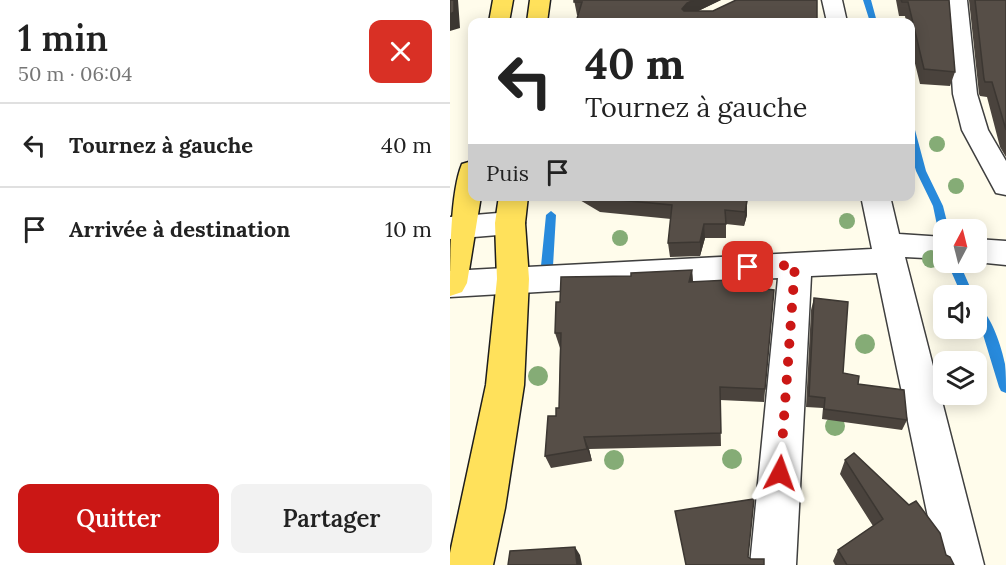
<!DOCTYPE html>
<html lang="fr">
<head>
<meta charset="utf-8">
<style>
	body { margin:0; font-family:Lora,serif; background:#f2f2f2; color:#222; height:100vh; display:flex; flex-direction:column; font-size:22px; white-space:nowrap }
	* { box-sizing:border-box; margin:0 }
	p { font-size:20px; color:#767676 }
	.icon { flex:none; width:33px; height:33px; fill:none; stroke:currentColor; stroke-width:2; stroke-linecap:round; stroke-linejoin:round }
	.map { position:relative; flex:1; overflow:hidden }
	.panel { display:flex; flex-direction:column; background:#fff; width:450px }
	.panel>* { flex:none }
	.hud { position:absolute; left:18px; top:18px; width:447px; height:183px; border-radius:12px; box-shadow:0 3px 15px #0003; background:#fff; color:#222; overflow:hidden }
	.needle { width:39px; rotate:7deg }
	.buttons { position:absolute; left:483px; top:219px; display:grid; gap:12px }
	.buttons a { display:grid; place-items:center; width:54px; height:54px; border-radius:12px; background:#fff; box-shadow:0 3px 15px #0003; font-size:30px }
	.pin { position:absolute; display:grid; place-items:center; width:51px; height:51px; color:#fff; margin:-26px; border-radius:12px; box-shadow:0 3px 9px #0006 }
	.me { position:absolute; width:66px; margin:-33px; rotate:4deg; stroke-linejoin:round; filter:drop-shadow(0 0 4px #0008) }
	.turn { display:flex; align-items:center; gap:21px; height:126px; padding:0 18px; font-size:27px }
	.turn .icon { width:78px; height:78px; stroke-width:2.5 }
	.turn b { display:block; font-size:42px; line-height:51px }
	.then { display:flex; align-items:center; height:57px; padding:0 18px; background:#0003; gap:12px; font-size:22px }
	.round { display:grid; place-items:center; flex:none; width:63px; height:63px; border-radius:12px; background:#f2f2f2 }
	.summary { display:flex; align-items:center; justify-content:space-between; height:102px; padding:0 18px }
	h1 { font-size:36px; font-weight:600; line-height:45px }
	.action { display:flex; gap:12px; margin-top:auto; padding:12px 18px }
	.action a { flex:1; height:69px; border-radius:12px; background:#cb1715; color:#fff; font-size:24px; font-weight:600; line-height:69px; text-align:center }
	.action a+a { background:#f2f2f2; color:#222 }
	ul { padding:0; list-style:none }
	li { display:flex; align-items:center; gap:18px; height:84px; padding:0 18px; border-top:2px solid #e0e0e0 }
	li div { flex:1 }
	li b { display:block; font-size:22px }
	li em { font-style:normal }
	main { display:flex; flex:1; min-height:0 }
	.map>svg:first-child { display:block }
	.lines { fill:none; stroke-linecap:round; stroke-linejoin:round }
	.stream { fill:#288adc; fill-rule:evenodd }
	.street-casing { stroke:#3f3f3f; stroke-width:3 }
	.primary-casing { stroke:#1d1d1d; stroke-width:3 }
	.street { fill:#fff; fill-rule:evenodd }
	.primary { fill:#ffe15b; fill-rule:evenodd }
	.tree { fill:#85ac76 }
	.wall { fill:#4a433d }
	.shaded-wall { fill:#3c3732 }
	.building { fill:#564e47; stroke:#3c3732; stroke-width:1.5 }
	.route { stroke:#cb1715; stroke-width:10; stroke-dasharray:0 18 }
</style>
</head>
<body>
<main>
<section class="panel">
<div class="summary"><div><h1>1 min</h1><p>50 m · 06:04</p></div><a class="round" style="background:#d93025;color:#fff"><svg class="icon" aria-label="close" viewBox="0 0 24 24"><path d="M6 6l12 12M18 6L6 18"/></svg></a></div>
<ul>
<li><svg class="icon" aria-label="left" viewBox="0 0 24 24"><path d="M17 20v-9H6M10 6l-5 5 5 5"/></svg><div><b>Tournez à gauche</b></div><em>40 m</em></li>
<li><svg class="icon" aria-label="arrive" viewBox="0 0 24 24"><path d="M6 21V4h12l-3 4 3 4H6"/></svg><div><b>Arrivée à destination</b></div><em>10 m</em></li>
</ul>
<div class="action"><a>Quitter</a><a>Partager</a></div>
</section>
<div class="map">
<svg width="556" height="565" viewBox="0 0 556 565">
	<rect width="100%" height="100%" fill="#fffceb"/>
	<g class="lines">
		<path class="stream" d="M413,0H421L427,22H420Z
			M460,127L465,130L476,171L493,206L499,230H494V234L488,230L483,206L466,171L460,150Z
			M101,211L106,215L103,266L97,270L91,266L96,215Z
			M497,262H509L524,296H512Z
			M526,305C541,312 552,349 555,364C556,373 556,384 556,393L551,391L549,387L531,328L526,321Z"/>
		<g class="street-casing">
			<path id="street" d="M372,0H392L397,22H377Z
				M497,0H517L527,94L538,130L556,161V195L546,193L512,130L503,94Z
				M411,196H440L449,234L494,237V259L455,257L534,565H488L427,273L361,276L346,565H300L328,278L0,297V271L422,249Z
				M60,212L71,215L75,223L71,231L60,234L0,239V217Z
				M526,239L556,241V265L526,262Z"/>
		</g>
		<g class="primary-casing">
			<path id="primary" d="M43,0H63L59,22H39Z
				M80,0H100L97,22H77Z
				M22,161V196H31L17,283L12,292L0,296C0,261 0,193 12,164Z
				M49,196H78L75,223L79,279L74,385L55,508L43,565H0V553L36,385L47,279L45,223Z"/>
		</g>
		<use href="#street" class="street"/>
		<use href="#primary" class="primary"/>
	</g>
	<g class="tree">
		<circle cx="487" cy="144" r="8"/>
		<circle cx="506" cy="186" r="8"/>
		<circle cx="397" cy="221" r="8"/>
		<circle cx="170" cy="238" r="8"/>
		<circle cx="481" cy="259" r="9"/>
		<circle cx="415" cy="344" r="10"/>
		<circle cx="88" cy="376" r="10"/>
		<circle cx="385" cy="426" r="10"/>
		<circle cx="282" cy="459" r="10"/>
		<circle cx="164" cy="460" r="10"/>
	</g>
	<path class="wall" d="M124,0H271L248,11L128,15H127Z
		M446,0H499L505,72L500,86L470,84L460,43V22H456L455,16H449Z
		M519,0H556V157L550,147L537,97L530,96L529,94Z
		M123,196H284L297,215L294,226L276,224V238H255L250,256L220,257L218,243L221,219L150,212Z
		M347,196H400L399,200Z
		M242,270L243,282L324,290L314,402L270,400L271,446L139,449L142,461L101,468L95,456L106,416L109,408L110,348L105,333L181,276Z
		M364,298L393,373L457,420L452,430L372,419L373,408L356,407L361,310Z
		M395,460L496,555L504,565H385L383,561L388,550L423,526L390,474Z"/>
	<path class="shaded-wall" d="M4,0H8L10,28L0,31V14Z
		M244,0H271L238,16L232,9L237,3Z
		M297,201V215L294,226L295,212Z
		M254,224L255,238L250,256V242Z
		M242,270L243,285L239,282Z
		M134,437L139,449L142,461L137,449Z
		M125,547L130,555L132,565H127Z"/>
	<path class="building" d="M0,0H4V12L0,14Z
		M124,0H244L237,3L232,9L234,11H263L286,0H367V22H126L132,2H124Z
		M451,0H499L505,72L474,69L458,2H452Z
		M525,0H556V130L542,82H535L534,79Z
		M144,196H284L297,201L295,212L275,210L276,224H254L250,242L218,243L222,205L147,198Z
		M242,270L239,282L299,279V287L324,290L315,389L270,387L271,433L134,437L137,449L95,456L98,416H106V408H109L111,333H105L106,302H110L111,277L181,276V273Z
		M364,298L398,302L393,373L409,376L408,384L454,390L457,420L374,409L375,398L359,396Z
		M404,453L459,505L466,501L490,533L496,555L500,557L504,565H397L388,550L433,519L395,460Z
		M304,499L298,557L301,559H314V565H236L225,511Z
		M125,547L127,565H58L60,551Z"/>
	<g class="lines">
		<path class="route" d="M298,267L345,265L330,473"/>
	</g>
</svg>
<div class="buttons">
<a><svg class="needle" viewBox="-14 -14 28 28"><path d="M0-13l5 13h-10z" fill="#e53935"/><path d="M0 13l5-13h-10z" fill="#767676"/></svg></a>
<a><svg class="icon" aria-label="sound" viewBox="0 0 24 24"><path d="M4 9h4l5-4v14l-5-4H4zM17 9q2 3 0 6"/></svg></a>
<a><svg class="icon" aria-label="layers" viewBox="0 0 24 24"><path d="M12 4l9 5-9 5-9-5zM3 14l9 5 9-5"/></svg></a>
</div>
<div class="pin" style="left:298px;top:267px;background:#d93025"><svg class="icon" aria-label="arrive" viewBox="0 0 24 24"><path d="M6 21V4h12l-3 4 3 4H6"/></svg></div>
<svg class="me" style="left:330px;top:473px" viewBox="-20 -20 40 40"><path d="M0-17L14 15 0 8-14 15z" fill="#cb1715" stroke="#fff" stroke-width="4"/></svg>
<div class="hud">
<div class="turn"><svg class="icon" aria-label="left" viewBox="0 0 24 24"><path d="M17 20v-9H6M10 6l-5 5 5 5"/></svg><div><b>40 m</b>Tournez à gauche</div></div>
<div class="then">Puis<svg class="icon" aria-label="arrive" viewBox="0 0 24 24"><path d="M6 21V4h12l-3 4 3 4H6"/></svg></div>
</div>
</div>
</main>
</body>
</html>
